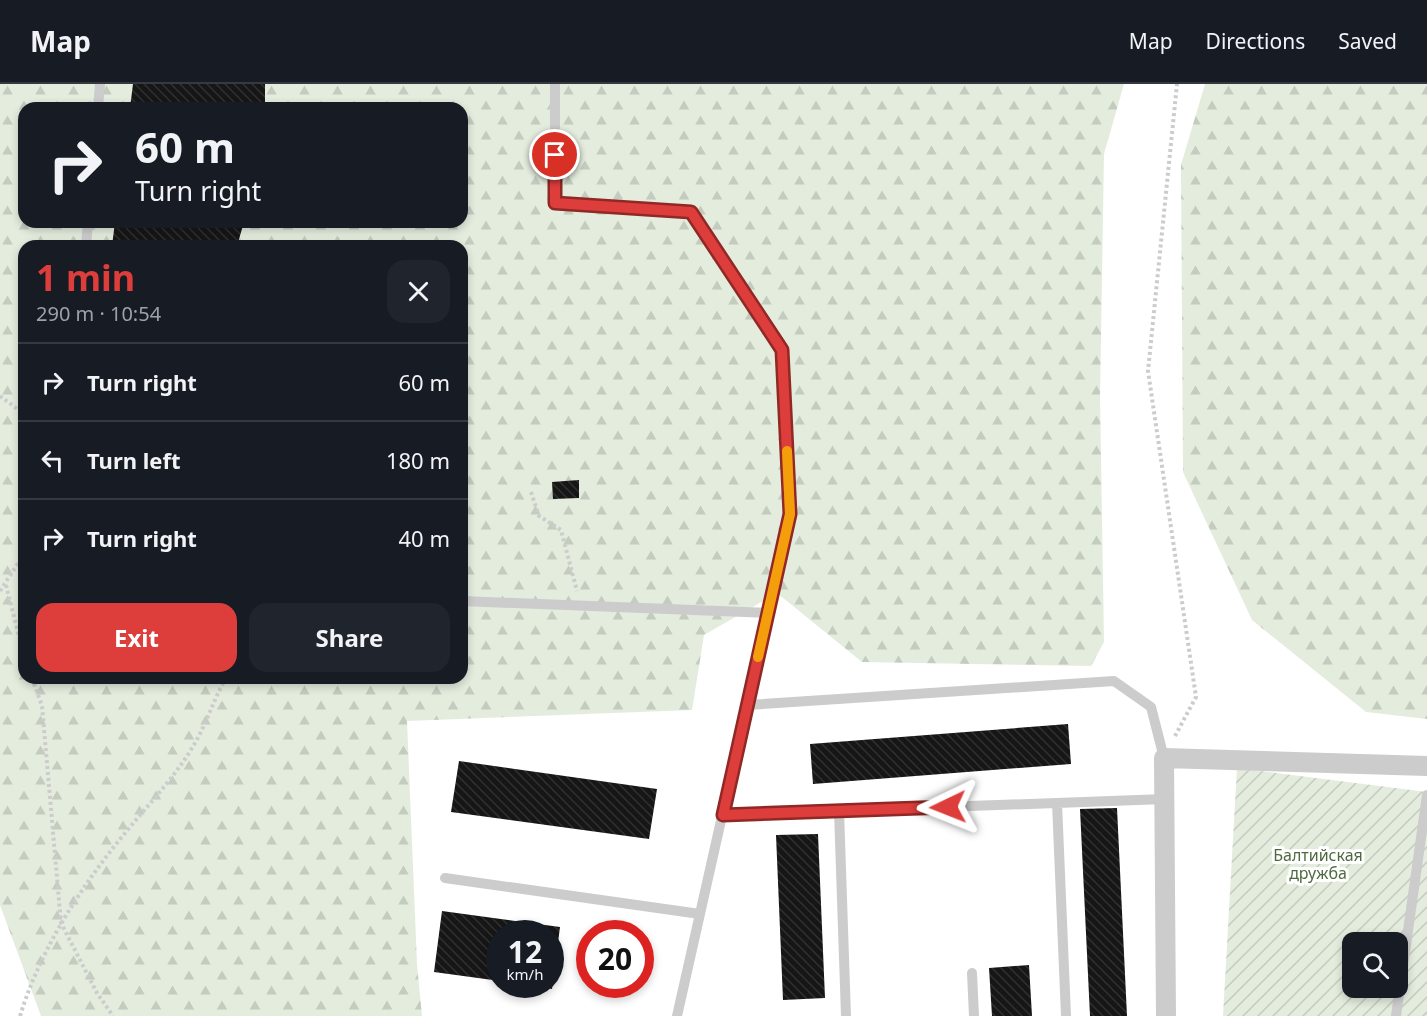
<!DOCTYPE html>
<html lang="en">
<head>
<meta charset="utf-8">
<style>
	body { margin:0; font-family:"Noto Sans",sans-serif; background:#20242c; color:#f1f3f6; height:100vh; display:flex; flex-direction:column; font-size:22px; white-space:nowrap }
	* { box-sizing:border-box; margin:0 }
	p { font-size:20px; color:#9ea1a6 }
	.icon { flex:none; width:33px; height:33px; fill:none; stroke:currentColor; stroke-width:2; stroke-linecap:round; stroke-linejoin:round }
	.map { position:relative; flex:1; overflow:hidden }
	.panel { position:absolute; left:18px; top:156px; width:450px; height:444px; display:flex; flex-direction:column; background:#171b24; border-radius:18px; box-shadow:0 3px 9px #0003 }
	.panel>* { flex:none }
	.guide { position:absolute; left:18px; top:18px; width:450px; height:126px; border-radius:18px; box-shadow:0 3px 9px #0003; background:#171b24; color:#f1f3f6; overflow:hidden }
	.buttons { position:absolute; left:1342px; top:848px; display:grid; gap:12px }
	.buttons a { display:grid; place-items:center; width:66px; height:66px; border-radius:12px; background:#171b24; box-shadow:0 3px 9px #0003; font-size:30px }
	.speed { position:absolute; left:486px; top:836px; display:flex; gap:12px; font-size:30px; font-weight:700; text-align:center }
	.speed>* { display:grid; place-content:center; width:78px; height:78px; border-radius:50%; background:#171b24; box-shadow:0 3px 9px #0003; line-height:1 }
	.speed small { font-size:15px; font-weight:400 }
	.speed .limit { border:9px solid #d22; background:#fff; color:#111 }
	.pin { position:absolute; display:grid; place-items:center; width:51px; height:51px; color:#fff; margin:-26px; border:3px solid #fff; border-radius:50%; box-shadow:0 2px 6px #0007 }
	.me { position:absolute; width:66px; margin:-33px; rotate:268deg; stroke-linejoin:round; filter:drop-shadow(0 0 4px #0008) }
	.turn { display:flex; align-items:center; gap:21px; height:126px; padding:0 18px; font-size:27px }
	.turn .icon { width:78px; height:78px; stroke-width:2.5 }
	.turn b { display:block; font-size:42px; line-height:51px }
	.round { display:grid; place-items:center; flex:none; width:63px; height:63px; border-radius:18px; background:#20242c }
	.overview { display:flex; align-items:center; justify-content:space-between; height:102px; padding:0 18px }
	h1 { font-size:36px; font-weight:700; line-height:45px; color:#dd3d3b }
	.cta { display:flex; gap:12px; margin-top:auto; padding:12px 18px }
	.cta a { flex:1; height:69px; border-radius:18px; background:#dd3d3b; color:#fff; font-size:24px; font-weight:700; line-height:69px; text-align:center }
	.cta a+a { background:#20242c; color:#f1f3f6 }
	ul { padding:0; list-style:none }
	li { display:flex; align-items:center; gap:18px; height:78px; padding:0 18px; border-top:2px solid #363941 }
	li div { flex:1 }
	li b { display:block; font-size:22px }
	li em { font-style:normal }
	header { display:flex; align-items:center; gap:36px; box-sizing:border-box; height:84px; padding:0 30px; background:#171b24; border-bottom:2px solid #363941 }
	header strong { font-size:28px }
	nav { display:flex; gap:33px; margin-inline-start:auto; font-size:21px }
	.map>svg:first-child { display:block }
	.forest { fill:url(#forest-firs); fill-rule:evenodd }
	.garden { fill:url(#garden-furrows); fill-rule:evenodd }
	.building { fill:url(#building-back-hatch) }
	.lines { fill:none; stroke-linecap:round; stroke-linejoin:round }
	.path { stroke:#ccc; stroke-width:4; stroke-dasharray:3 3; stroke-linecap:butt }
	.service { stroke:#ccc; stroke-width:10 }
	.minor { stroke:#ccc; stroke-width:20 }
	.route-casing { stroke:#902826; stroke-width:15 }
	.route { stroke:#dd3d3b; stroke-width:10 }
	.slow { stroke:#f59e0b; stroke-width:10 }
	.labels { text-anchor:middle; stroke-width:6; stroke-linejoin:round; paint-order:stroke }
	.park-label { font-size:16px; fill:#4f693f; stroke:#fff }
</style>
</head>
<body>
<header>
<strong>Map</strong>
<nav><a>Map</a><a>Directions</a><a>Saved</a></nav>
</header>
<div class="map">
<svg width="1427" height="932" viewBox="0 0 1427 932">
	<defs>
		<pattern id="forest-firs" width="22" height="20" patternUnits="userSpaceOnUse" patternTransform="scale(1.5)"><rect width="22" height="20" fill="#e4ecde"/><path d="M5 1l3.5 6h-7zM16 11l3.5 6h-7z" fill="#c4cbbf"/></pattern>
		<pattern id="garden-furrows" width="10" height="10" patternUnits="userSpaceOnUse" patternTransform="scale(1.5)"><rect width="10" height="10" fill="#e4ecde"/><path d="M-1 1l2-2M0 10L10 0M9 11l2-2" fill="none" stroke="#c4cbbf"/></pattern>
		<pattern id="building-back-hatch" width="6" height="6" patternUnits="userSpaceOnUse" patternTransform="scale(1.5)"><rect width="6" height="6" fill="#161616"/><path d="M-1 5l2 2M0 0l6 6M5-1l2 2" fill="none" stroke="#303030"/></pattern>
	</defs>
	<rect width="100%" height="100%" fill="#fff"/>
	<path class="forest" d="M0,0H1124L1104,70L1100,313L1104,558L1091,582L862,578L777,509L704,551L692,626L407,637L417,880L422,932H41L0,821ZM24,24H462V138H24ZM24,162H462V594H24Z
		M1205,0H1427V635L1366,628L1252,536L1183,388L1181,81Z"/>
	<path class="garden" d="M1237,684L1427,708V932H1223ZM1353,858H1398V903H1353Z"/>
	<path class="building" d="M133,0H265V24H130Z
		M115,138H244L237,162H112Z
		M579,396V414L553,415L552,398Z
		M1068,640L1071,680L813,700L810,660Z
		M459,677L657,705L649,755L451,728Z
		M1117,724L1127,932H1090L1080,725Z
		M818,750L825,914L783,916L776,751Z
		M442,827L560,843L552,905L532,901L550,900V849H500V897L434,888Z
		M1029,881L1032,932H992L989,884Z"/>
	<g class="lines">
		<path class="path" d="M0,312L24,330
			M531,408L539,432L561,446L577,507
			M6,501L24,572
			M0,507L24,470
			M32,594L42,622L61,839L97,909L113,932
			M1175,652L1196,613L1148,287L1177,0
			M20,932C40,867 78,807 121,754C145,724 172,697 192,664C206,642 213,616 226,594"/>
		<path class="service" d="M555,0V119L691,128L782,266L790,430L677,932
			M98,24L100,0
			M86,162L88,138
			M462,517L768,529
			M747,621L1114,597L1151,623L1164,674
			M1057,719L1066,932
			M839,727L846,932
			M723,731L1165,715
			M445,794L700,830
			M972,889L974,932
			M1396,932L1427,711"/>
		<path class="minor" d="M1166,932L1164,674L1427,682"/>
	</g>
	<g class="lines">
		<g class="route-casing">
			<path id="route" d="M555,71V119L691,128L782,266L790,430L723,731L948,723"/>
		</g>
		<use href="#route" class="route"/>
		<path class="slow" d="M758,573L790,430L787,367"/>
	</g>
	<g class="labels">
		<g class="park-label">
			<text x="1318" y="777">Балтийская<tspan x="1318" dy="18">дружба</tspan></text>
		</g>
	</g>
</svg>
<div class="buttons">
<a><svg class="icon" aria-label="search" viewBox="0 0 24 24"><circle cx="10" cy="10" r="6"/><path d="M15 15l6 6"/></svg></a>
</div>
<div class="speed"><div>12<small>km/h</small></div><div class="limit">20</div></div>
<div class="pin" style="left:555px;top:71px;background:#d93025"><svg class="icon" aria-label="arrive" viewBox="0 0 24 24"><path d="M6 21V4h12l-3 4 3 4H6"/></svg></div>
<svg class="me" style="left:948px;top:723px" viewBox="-20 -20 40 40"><path d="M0-17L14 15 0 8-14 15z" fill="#dd3d3b" stroke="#fff" stroke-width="4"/></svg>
<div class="guide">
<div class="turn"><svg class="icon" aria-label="right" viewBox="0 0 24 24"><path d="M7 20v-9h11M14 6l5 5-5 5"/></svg><div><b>60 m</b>Turn right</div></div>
</div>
<section class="panel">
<div class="overview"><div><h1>1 min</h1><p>290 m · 10:54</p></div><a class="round"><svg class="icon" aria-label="close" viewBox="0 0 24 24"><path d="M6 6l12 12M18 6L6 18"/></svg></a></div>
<ul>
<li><svg class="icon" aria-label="right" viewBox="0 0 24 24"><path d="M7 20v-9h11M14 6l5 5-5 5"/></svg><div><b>Turn right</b></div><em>60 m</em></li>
<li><svg class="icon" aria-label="left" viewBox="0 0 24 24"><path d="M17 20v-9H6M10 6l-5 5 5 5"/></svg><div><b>Turn left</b></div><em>180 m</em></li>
<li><svg class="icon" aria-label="right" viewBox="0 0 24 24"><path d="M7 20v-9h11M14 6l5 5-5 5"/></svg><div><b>Turn right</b></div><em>40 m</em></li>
</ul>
<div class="cta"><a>Exit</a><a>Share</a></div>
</section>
</div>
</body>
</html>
